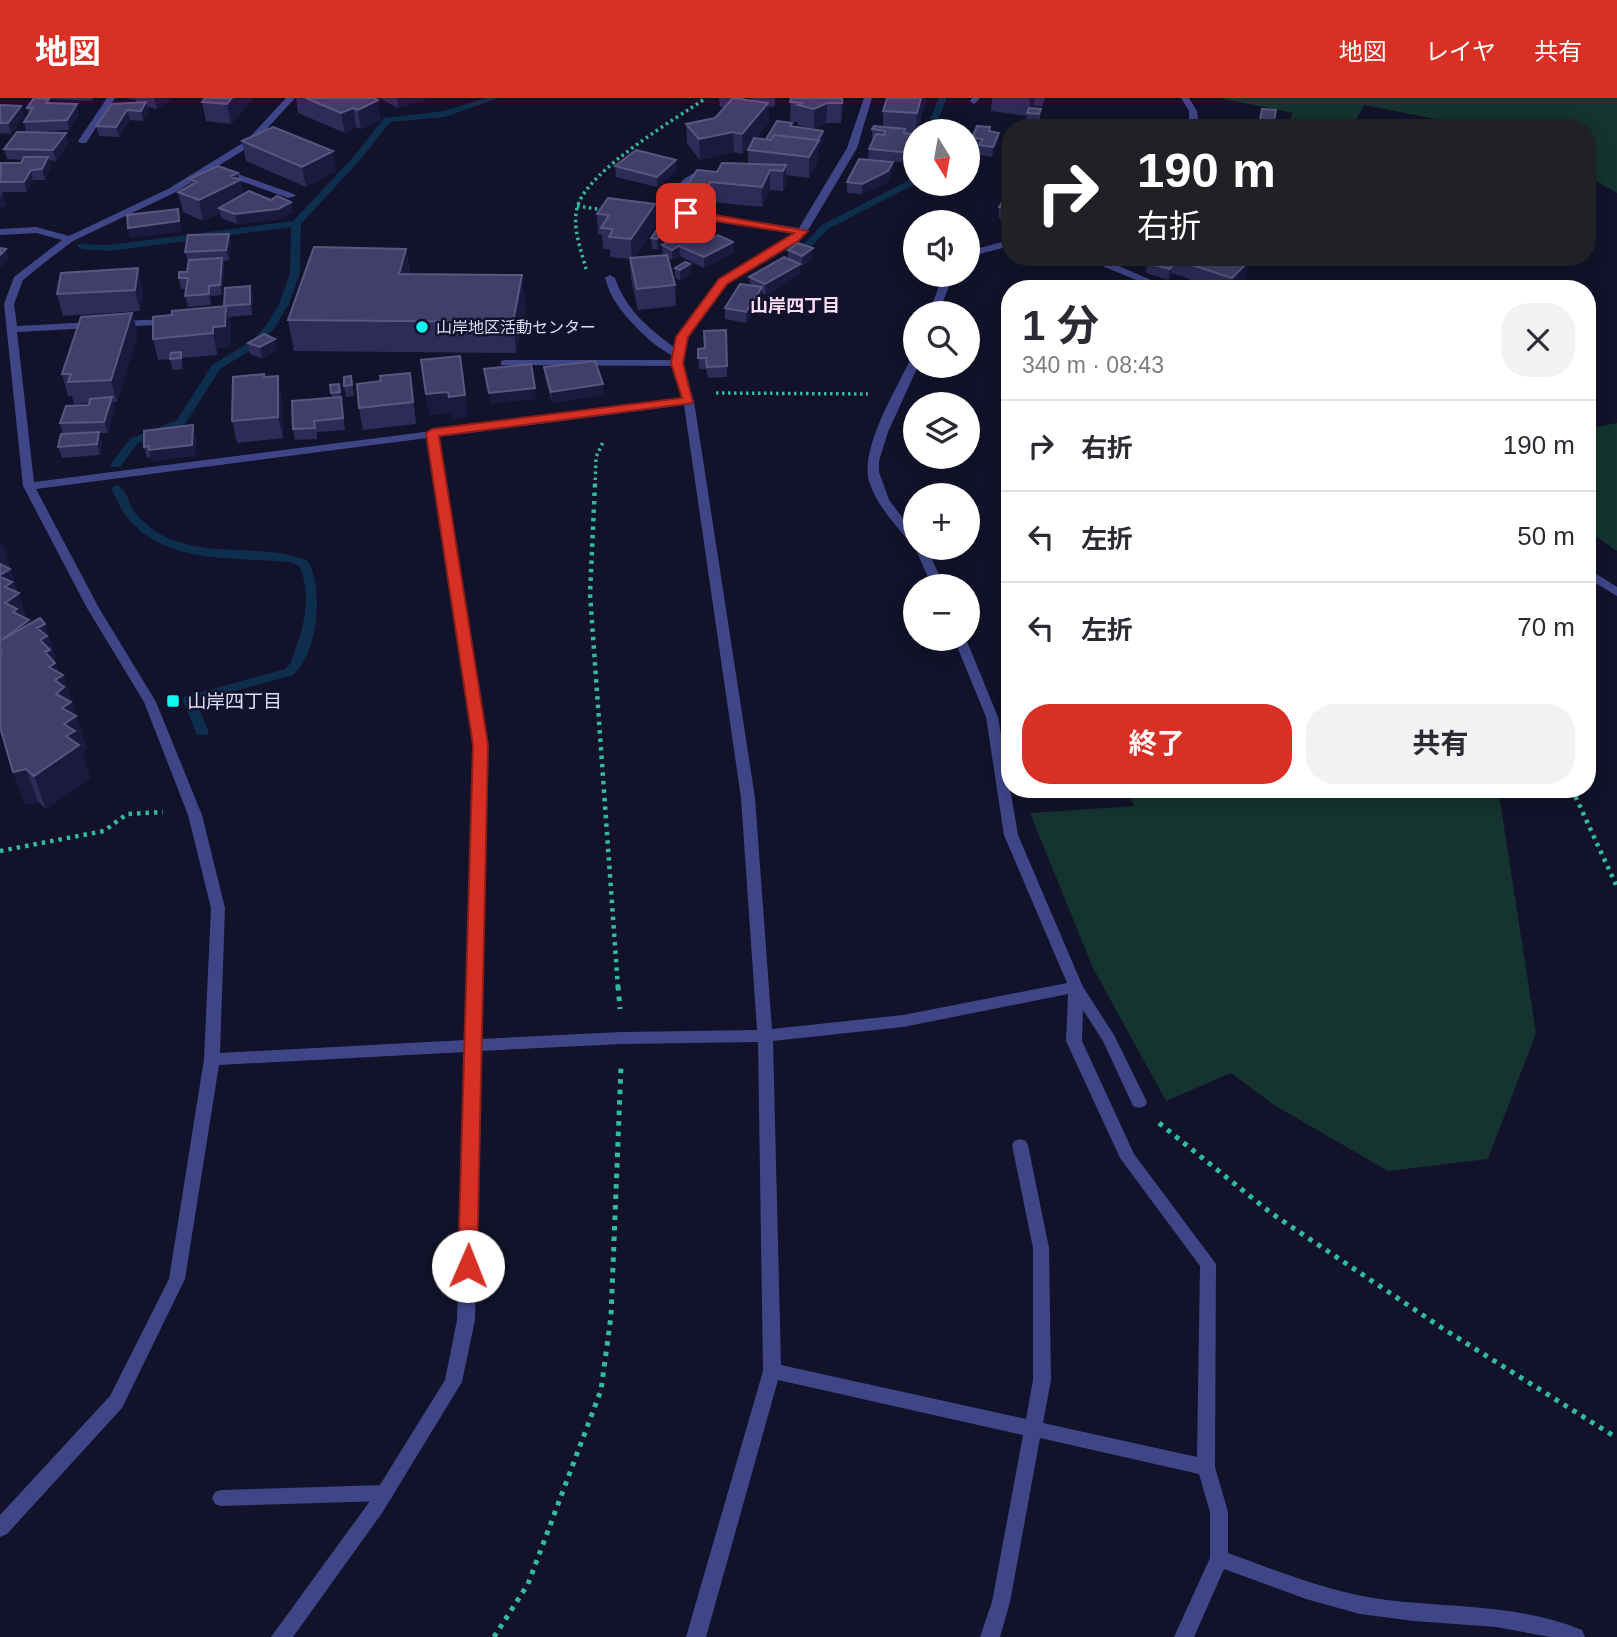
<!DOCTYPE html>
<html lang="ja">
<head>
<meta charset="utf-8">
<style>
	body { margin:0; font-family:Helvetica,"Noto Sans JP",sans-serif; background:#f2f2f3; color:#2b2b33; height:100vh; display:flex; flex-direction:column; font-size:26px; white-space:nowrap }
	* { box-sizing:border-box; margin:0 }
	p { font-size:23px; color:#7c7c81 }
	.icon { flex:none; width:38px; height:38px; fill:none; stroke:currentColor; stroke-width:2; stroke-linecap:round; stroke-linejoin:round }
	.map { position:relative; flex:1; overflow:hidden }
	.drawer { position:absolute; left:1001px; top:182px; width:595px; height:518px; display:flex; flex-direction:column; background:#fff; border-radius:28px; box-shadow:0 4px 18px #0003 }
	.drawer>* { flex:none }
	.top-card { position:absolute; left:1001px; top:21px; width:595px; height:147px; border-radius:28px; box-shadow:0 4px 18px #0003; background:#202124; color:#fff; overflow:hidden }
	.needle { width:46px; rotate:169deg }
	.buttons { position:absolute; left:903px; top:21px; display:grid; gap:14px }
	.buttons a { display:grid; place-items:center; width:77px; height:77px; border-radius:50%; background:#fff; box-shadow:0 4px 18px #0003; font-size:35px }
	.pin { position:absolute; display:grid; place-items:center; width:60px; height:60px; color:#fff; margin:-30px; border-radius:14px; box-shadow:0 4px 10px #0006 }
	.me { position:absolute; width:77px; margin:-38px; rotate:1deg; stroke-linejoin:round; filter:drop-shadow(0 0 5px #0008) }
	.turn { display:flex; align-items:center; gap:24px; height:147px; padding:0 21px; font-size:32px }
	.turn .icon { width:91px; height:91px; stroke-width:2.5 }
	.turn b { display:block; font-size:49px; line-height:60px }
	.round { display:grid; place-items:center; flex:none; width:74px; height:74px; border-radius:28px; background:#f2f2f3 }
	.overview { display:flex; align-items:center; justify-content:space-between; height:119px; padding:0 21px }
	h1 { font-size:42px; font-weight:700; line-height:52px }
	.action { display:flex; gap:14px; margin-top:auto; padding:14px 21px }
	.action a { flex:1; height:80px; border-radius:28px; background:#d93025; color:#fff; font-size:28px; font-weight:700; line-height:80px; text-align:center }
	.action a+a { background:#f2f2f3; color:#2b2b33 }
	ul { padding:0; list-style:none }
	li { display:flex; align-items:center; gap:21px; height:91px; padding:0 21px; border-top:2px solid #e1e1e2 }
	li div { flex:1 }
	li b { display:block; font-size:26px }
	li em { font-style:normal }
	header { display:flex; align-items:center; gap:42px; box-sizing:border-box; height:98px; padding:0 35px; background:#d93025; color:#fff }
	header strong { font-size:33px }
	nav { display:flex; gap:38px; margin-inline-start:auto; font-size:24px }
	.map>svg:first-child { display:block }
	.green { fill:#15342f }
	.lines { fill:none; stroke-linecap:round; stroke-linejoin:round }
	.stream { fill:#0e2e4d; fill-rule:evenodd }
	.path-far2 { stroke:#34bb9f; stroke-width:3.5; stroke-dasharray:2.5 3.5; stroke-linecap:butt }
	.path-far1 { stroke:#34bb9f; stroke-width:4.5; stroke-dasharray:3.5 5; stroke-linecap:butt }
	.path { stroke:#34bb9f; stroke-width:5; stroke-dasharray:4.5 6; stroke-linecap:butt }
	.service { fill:#3e4688; fill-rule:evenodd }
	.minor { fill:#3e4688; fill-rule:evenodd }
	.wall { fill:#2e2b58 }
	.shaded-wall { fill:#1b193e }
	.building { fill:#413e69; stroke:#595781; stroke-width:2 }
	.route { fill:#d93025; stroke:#8d1f18; stroke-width:2 }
	.poi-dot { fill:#0df9ef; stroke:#12122b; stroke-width:2.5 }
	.labels { text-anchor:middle; stroke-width:5; stroke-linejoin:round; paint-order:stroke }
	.far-poi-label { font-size:16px; fill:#dcddfe; stroke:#12122b; text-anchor:start }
	.far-neighbourhood-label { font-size:18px; font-weight:bold; fill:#fedef7; stroke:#12122b }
	.poi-label { font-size:19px; fill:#dcddfe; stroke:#12122b; text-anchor:start }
</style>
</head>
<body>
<header>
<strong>地図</strong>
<nav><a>地図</a><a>レイヤ</a><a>共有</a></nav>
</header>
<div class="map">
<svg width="1617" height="1539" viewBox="0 0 1617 1539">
	<rect width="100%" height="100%" fill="#12122b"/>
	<path class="green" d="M1219,0H1617V95L1587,78V30H1482L1364,7L1352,30H1286L1293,15Z
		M1617,325V453L1587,432V331Z
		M1126,691H1494L1500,703L1536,935L1488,1061L1388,1073L1274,1007L1231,975L1166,1003L1093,870L1030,715L1134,708Z"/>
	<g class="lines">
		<path class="stream" d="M486,0H499L445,19L390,24L361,61L301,126L300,175L289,206L275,229L261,246L220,271L185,326L138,345L120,369H112L110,367L130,341L177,322L212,267L253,242L267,226L279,206L290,175L291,129L110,153L82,151L77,148L79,146L110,147L293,123L355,57L384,20L444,13Z
			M939,0H947L939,19L940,33H931V19Z
			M915,79V86L828,131L807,153L799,151L822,127Z
			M117,387C127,391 128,404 134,413C143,426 159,437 173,442C217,459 268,445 308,463C324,491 318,556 293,577L196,604L209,634L207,637H197L183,602L184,599L285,571L290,566C302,535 314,500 299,468L291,464C236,459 164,467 127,419C120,410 116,400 111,390Z"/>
		<path class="path-far2" d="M577,108L604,112
			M586,171C581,152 571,127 578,107C590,71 674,22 706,0
			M716,295L868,296
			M595,388L596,359L604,342"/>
		<path class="path-far1" d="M595,386L590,496L618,890
			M1572,691L1617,789
			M0,753L104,733L127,716L163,714"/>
		<path class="path" d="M618,888L620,911
			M1159,1025L1271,1115L1442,1230L1617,1340
			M494,1539L528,1486L601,1292L611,1218L621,969"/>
		<path class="service" d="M972,0H980L974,6L970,3Z
			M610,177L615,180C627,215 653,234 682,255V259C664,261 626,221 617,206C611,198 608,189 605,180Z
			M505,262H676L681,265L676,268L501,267V263Z
			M385,1387L391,1389L394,1395L391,1401L385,1403L221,1408L215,1406L212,1400L215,1394L221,1392Z"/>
		<path class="minor" d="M107,0H115L86,45H80L78,43Z
			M286,0H295L252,47L174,95L73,143L44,165L23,182L14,206L17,228L94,224L99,227L94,230L17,234L34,384L683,301L671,265L677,239L719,181L794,135L662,115L657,112L684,81L701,71L706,74L704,76L690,85L669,110L799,130L847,50L864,0H872L857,50L810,129L797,143L727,185L687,239L681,265L694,303L755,700L772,931L903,917L1067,885L1004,737L986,619L954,541H966L998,619L1018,737L1083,889L1114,937L1147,1004L1145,1008L1139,1010L1133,1008L1103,943L1083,912L1082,943L1134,1056L1216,1166L1215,1369L1228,1414V1455C1280,1474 1332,1495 1387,1502C1455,1510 1517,1506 1582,1532L1585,1539H1550L1496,1529L1414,1523L1360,1516L1306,1501L1224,1471L1194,1539H1174L1210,1460V1414L1199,1376L1040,1340L1010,1504L1000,1539H980L992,1504L1023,1337L778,1282L706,1539H686L763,1273L758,944L622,946L480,953L475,1222L462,1284L382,1415L293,1539H271L370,1403L445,1282L457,1222L465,954L219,967L185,1181L122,1310L7,1436L0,1439V1417L110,1298L169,1181L204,961L211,810L188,717L144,604L87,510L23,388L4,206L14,179L62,142L36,135L0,137V131L36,129L69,138L168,91L246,43ZM684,307L741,700L757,932L622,934L480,941L487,647L438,339ZM427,340L473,647L465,942L220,955L225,810L202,717L156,604L99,510L36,391ZM1068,896L1066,943L1120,1060L1200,1168L1197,1359L1043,1325L1051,1282L1049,1150L1028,1047L1026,1043L1020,1041L1014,1043L1012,1047L1033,1150V1282L1026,1321L781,1267L773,943L903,929Z
			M1181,0H1189L1197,13L1198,21L1191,30H1182L1189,21V13Z
			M221,70L294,96L296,98L288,100L218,75V71Z
			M1010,142V148L968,159V153Z
			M1090,159H1098L1172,191H1158L1090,163Z
			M943,177H953L939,215H929Z
			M171,221L175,222V226L118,229L113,226L118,223Z
			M915,259V268H918L888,334L879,363V374L889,402L915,436V447L911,446C896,427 876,407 869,383C860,350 896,292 910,262Z
			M915,450H927L944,488H932Z
			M1587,470L1617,489V498L1587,480Z"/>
	</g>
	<path class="wall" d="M45,0H94L91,3L49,1L50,5L79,16L69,32L29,34L66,35L68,46L56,63L49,62L51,69L45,82H33L27,94H2L6,107L0,110V66L21,65L23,62L7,61L4,51L26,34L24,24L29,17L27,10Z
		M125,0H173L157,11L148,9L149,14L143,23L130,22L119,39L99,38L96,28L136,5V2Z
		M254,0L231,26L206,23L202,4Z
		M296,0H373L381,22L361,31L356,29L345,35L298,15Z
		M379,0H431L398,10Z
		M719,0H744V1L751,2V0H775V8L768,9L769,25L756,40L766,42L792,29L823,43L818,51V62L809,80L786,77V87L783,93L770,92L762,109L711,104L710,108L689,106L688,86L717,74L748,66V52L751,45L743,56L734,54L700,62L687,46L686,26L715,20L725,9H720Z
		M791,0H844L841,25H826L814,31L798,27V24H790Z
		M887,0H926L917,33H915V35L905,34L915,36L911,65L868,61L869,51L873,42H872V31L883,28V13Z
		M992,0H1045L1042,9L1034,8L1033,10L1041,11L1040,21L1038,26L1026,25L1027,18L991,13Z
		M0,7L24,18L11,36L0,35Z
		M1262,11L1276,12L1273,30H1258Z
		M990,34L998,45L992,59L979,57V50H971L972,40Z
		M242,43L336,73L306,89L246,63Z
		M893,64L892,75L888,84L862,96L847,95V84Z
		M615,68L677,73L657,89L616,79Z
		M189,81H239L240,82L243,97L293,114L280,121L237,126L221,120L220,115L203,123L183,114L178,94L191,88Z
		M1010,93L1004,121L999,120V109Z
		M655,106L656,126L634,160L663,157L662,147L665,146L664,140L691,133L704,132V136L712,140L733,144L734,154L704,170L680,158L672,162L668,160L675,187L676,208L638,212L631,181L630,161L610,159V151H603L602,137L598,136L597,116Z
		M663,131L664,142L658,152L652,151L651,140Z
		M231,146L229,162L223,163L224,170L222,197L211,198V207L188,209L185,198L186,191H181L179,180L187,174L188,164L185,154Z
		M813,150V161L802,168L800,167V176L766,197L762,195V200L746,225L725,221V210L750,188L749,179L788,161V152Z
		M406,151L410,176L526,208L516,255L294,253L288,222Z
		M1169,159H1248L1245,185L1239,191H1198L1189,188L1190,181L1172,175L1171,179L1168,182L1146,175L1147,165L1168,167Z
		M1287,159H1310L1305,165Z
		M690,166L691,176L680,182L675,180V170Z
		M250,188L253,199L252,217L229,219L231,229L230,249L218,250L217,257L182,260L183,271L173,272L170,261L158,262L153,241L172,217L224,208Z
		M143,191L140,213L63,218L57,196Z
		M726,232L727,279L708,280L706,271H699L698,251L705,250Z
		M138,236L117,304H113L115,310L108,335H99L102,345L100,357L62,360L58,349L63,336L60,325L89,307L90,305L74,306L72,298H68L62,276Z
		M248,245L277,252L262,260L250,256Z
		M544,269L604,297L552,305L545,280Z
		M264,276V279L282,299L283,340L237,345L232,323Z
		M351,278L354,298L346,299L344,288Z
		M339,286L345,332L317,334V341L295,342L293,331L332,300L330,287Z
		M413,296L416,326L363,332L359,310Z
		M196,339L195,358L152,363L151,359L147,360L144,349Z
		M0,445L10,469L8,470L10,471L17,493L16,494L26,518L24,519L56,559L54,560L58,574L63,577L87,651L82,654L90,680L46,711L38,704L25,707L13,674L0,629Z"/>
	<path class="shaded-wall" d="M156,0H173L157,11L154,1Z
		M232,0H254L231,26L227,6Z
		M397,0H431L398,10Z
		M842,0H844V6L841,25Z
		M921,0H926L925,3L916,33L917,15Z
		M1030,0H1035L1034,8L1030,15H1029Z
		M378,2L381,22L361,31L358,12Z
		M146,4L149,14L143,23L141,13Z
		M768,5L769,25L743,56L742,36Z
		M827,5L826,25L814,31V11Z
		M77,6L79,16L69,32L67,22Z
		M21,8L24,18L11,36L8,25Z
		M353,10L356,29L345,35L341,15Z
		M127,12L130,22L119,39L116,29Z
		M823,33V43L818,51V62L809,80V59L814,48Z
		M733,34L734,54L700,62L699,41Z
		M66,35L68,46L56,63L53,52Z
		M999,35L998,45L992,59L993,49Z
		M915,47V57L911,65V55Z
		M333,53L336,73L306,89L302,69Z
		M48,59L51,69L45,82L42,71Z
		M676,62L677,73L657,89V79Z
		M893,64L892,75L888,84L862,96V86Z
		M786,67V87L783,93V73Z
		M31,72L33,82L27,94L24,84Z
		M770,72V92L762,109V89Z
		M238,75L239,82H240L245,102L219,110L220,115L203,123L199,102L231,78Z
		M710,84L711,104L710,108L709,87Z
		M3,97L6,107L0,110V98Z
		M291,104L293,114L280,121L237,126L235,116Z
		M1010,104V113L1004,121L1005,110Z
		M655,106L656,126L632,162L631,141Z
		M178,111L180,121L181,134L130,140L128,130Z
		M663,131L664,142L658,152L657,141Z
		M229,136L231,146L229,162L226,152Z
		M733,144L734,154L704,170V159Z
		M679,148L680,158L672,162V152Z
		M813,150V161L802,168V158Z
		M6,151L9,161L0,170V157Z
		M406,151L410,182L399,176Z
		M1236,159H1248L1247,165L1248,164L1245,185L1239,191H1230Z
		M222,160L224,170L222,197L220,187Z
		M690,166L691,176L680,182V172Z
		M800,166V176L766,197L765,186Z
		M1172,168L1171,179L1168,182L1170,171Z
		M138,170L143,191L140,213L135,192Z
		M522,177L526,208L516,255L513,224Z
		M209,188L211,198V207L209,196Z
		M250,188L253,199L252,217L250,206Z
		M762,189V200L746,225V214Z
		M226,208L231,229L230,249L218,250L217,257L213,235V229Z
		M132,215L138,236L117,304L111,282Z
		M275,241L277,252L262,260L260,249Z
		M181,254L183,265V271L181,260Z
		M410,275L413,296L416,326L413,304Z
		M278,278L282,299L283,340L278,319Z
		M603,286L604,297L552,305L551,294Z
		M535,290L536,301L490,306L489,295Z
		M448,294L465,297L468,319L452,321L451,315L429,318L426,296Z
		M112,299L115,310L108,335L104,324Z
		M193,327L196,339L195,358L152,363L149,352Z
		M99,334L102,345L100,357L97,346Z
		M0,446L3,447L10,469L5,472L10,471L17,493L16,494L19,495L26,518L21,521L29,522L36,544L7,567L5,505L0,483Z
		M45,526L56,559L54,560L60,579L63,577L87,651L82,654L90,680L46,711L34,678L66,638L40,542L37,530Z
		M26,671L38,704L25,707L13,674Z"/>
	<path class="building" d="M34,0L49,1L46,5L77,6L67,22L24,24L33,10H27Z
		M205,0H232L227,6L202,4Z
		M306,0H373L378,2L358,12L353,10L341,15Z
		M733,0L768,5L742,36L733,34L699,41L686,26L715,20Z
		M791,0H842V5H827L814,11L798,7L803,5L790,4Z
		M887,0H921L917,15L883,13Z
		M146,4L141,13L127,12L116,29L96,28L112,6Z
		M0,7L21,8L8,25H0Z
		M1029,10L1041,11L1039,16L1027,15Z
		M1262,11L1276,12L1273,28L1259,27Z
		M777,23L792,25L790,28L823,33L818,42L774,37L771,42L766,41Z
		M874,28L905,31L904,35L915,36V47L911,55L869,51L876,36L884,37L885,33L872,31Z
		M977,28L990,29L989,33L999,35L993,49L979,47L983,41L972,40Z
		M273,29L333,53L302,69L242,43Z
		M17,34L66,35L53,52L4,51Z
		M774,37L819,42L809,59L748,52L754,40L771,42Z
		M636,52L676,62L657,79L615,68Z
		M24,59H48L42,71L31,72L24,84H0L1,65H21Z
		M859,61L893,64L888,73L862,86L847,84Z
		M722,65L786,67L783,73L770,72L762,89L710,84L709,87L688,86L697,72L717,74Z
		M218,68L238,75L231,78L240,82L199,102L178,94L197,84L189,81Z
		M249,93L271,102L277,98L291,104L278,111L235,116L219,110Z
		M1010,93V104L1005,110L999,109Z
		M608,100L655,106L631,141L609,139L613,131L601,130L609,117L597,116Z
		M178,111L179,123L128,130L127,117Z
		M698,129L704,132L699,135L712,140L718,137L733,144L704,159L679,148L672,152L662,147L670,143L664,140L684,130L691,133Z
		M658,130L663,131L657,141L651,140Z
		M229,136L226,152L185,154L188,137Z
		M798,145L813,150L802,158L788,152Z
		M314,149L406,151L399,176L522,177L513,224L288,222Z
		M0,150L6,151L0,157Z
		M667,157L675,187L637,191L630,160Z
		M784,159L800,166L765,186L749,179Z
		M1192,159H1241L1239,161L1248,164L1232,180L1192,167L1198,161Z
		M222,160L220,187L209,188V196L185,198L188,180H179V174H187L189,162Z
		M1151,162L1172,168L1170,171L1147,165Z
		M685,164L690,166L680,172L675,170Z
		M138,170L135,192L57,196L61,175Z
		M740,186L762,189L746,214L725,210Z
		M250,188V206L224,208L225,190Z
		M226,208L225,228L213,229V235L153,241V219L172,217V213Z
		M132,215L111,282L68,284L71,276H62L81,219Z
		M726,232L727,268L707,269L706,260H698V251L705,250L704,233Z
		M264,236L275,241L260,249L248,245Z
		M181,254V260L170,261L171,255Z
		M460,258L465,297L449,299L448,294L426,296L421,262Z
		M595,263L603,286L551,294L544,269Z
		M531,266L535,290L489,295L484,271Z
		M410,275L413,304L359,310L357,286L381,283L380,278Z
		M264,276V279L278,278V319L232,323L233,279Z
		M351,278L352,287L344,288V279Z
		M339,286L340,294L331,295L330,287Z
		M112,299L104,324L60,325L66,308L89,307L90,301Z
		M341,299L343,320L314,323L315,330L293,331L292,303Z
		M193,327L192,347L149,352V348L144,349V333Z
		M99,334L97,346L58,349L61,336Z
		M0,466L10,471L0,477Z
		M0,479L12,484L5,489L19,495L5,505L17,511L13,514L29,522L0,543Z
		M40,520L45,526L37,530L47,538L40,542L50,552L45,554L55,565L49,569L63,577L55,582L64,589L56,596L71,604L62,610L76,618L64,626L75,633L66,638L79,647L34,678L26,671L13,674L0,629V556H2L0,550V543Z"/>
	<path class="route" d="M686,112L808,133L798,143L727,186L688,239L683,265L693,305L439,338L488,647L477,1168L474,1173H461L458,1168L473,647L426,335L432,331L682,300L671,265L676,239L719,181L794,135L682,118L680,115Z"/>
	<g class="poi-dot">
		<circle cx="422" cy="229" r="7"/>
		<rect x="166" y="596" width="14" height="14" rx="3.5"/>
	</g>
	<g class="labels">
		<g class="far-poi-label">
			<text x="436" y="235">山岸地区活動センター</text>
		</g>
		<g class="far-neighbourhood-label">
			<text x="795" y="214">山岸四丁目</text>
		</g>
		<g class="poi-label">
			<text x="187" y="610">山岸四丁目</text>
		</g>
	</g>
</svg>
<div class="buttons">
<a><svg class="needle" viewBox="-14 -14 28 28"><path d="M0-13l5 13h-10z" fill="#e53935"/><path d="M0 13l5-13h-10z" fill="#7c7c81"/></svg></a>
<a><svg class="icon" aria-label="sound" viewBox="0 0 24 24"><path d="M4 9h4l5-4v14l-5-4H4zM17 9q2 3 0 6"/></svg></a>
<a><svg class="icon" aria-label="search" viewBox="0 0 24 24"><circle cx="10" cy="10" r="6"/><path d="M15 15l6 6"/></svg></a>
<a><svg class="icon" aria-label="layers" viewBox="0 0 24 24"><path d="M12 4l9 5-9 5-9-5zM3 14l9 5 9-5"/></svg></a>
<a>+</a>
<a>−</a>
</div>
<div class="pin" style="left:686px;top:115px;background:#d93025"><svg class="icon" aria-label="arrive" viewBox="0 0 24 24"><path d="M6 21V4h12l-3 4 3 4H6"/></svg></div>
<svg class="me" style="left:468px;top:1168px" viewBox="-20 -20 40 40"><circle r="19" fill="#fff"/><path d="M0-13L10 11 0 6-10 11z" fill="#d93025"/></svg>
<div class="top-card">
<div class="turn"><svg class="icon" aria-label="right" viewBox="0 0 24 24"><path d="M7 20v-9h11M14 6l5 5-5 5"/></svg><div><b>190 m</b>右折</div></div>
</div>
<section class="drawer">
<div class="overview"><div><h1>1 分</h1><p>340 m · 08:43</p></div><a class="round"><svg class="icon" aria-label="close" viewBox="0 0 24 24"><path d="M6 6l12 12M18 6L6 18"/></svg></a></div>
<ul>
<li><svg class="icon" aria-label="right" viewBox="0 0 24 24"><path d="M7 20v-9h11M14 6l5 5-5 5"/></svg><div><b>右折</b></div><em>190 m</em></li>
<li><svg class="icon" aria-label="left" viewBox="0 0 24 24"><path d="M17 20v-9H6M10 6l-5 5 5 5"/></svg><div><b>左折</b></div><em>50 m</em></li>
<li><svg class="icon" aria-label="left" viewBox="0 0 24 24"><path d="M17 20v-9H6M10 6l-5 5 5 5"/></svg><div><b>左折</b></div><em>70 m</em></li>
</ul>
<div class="action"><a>終了</a><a>共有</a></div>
</section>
</div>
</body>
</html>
